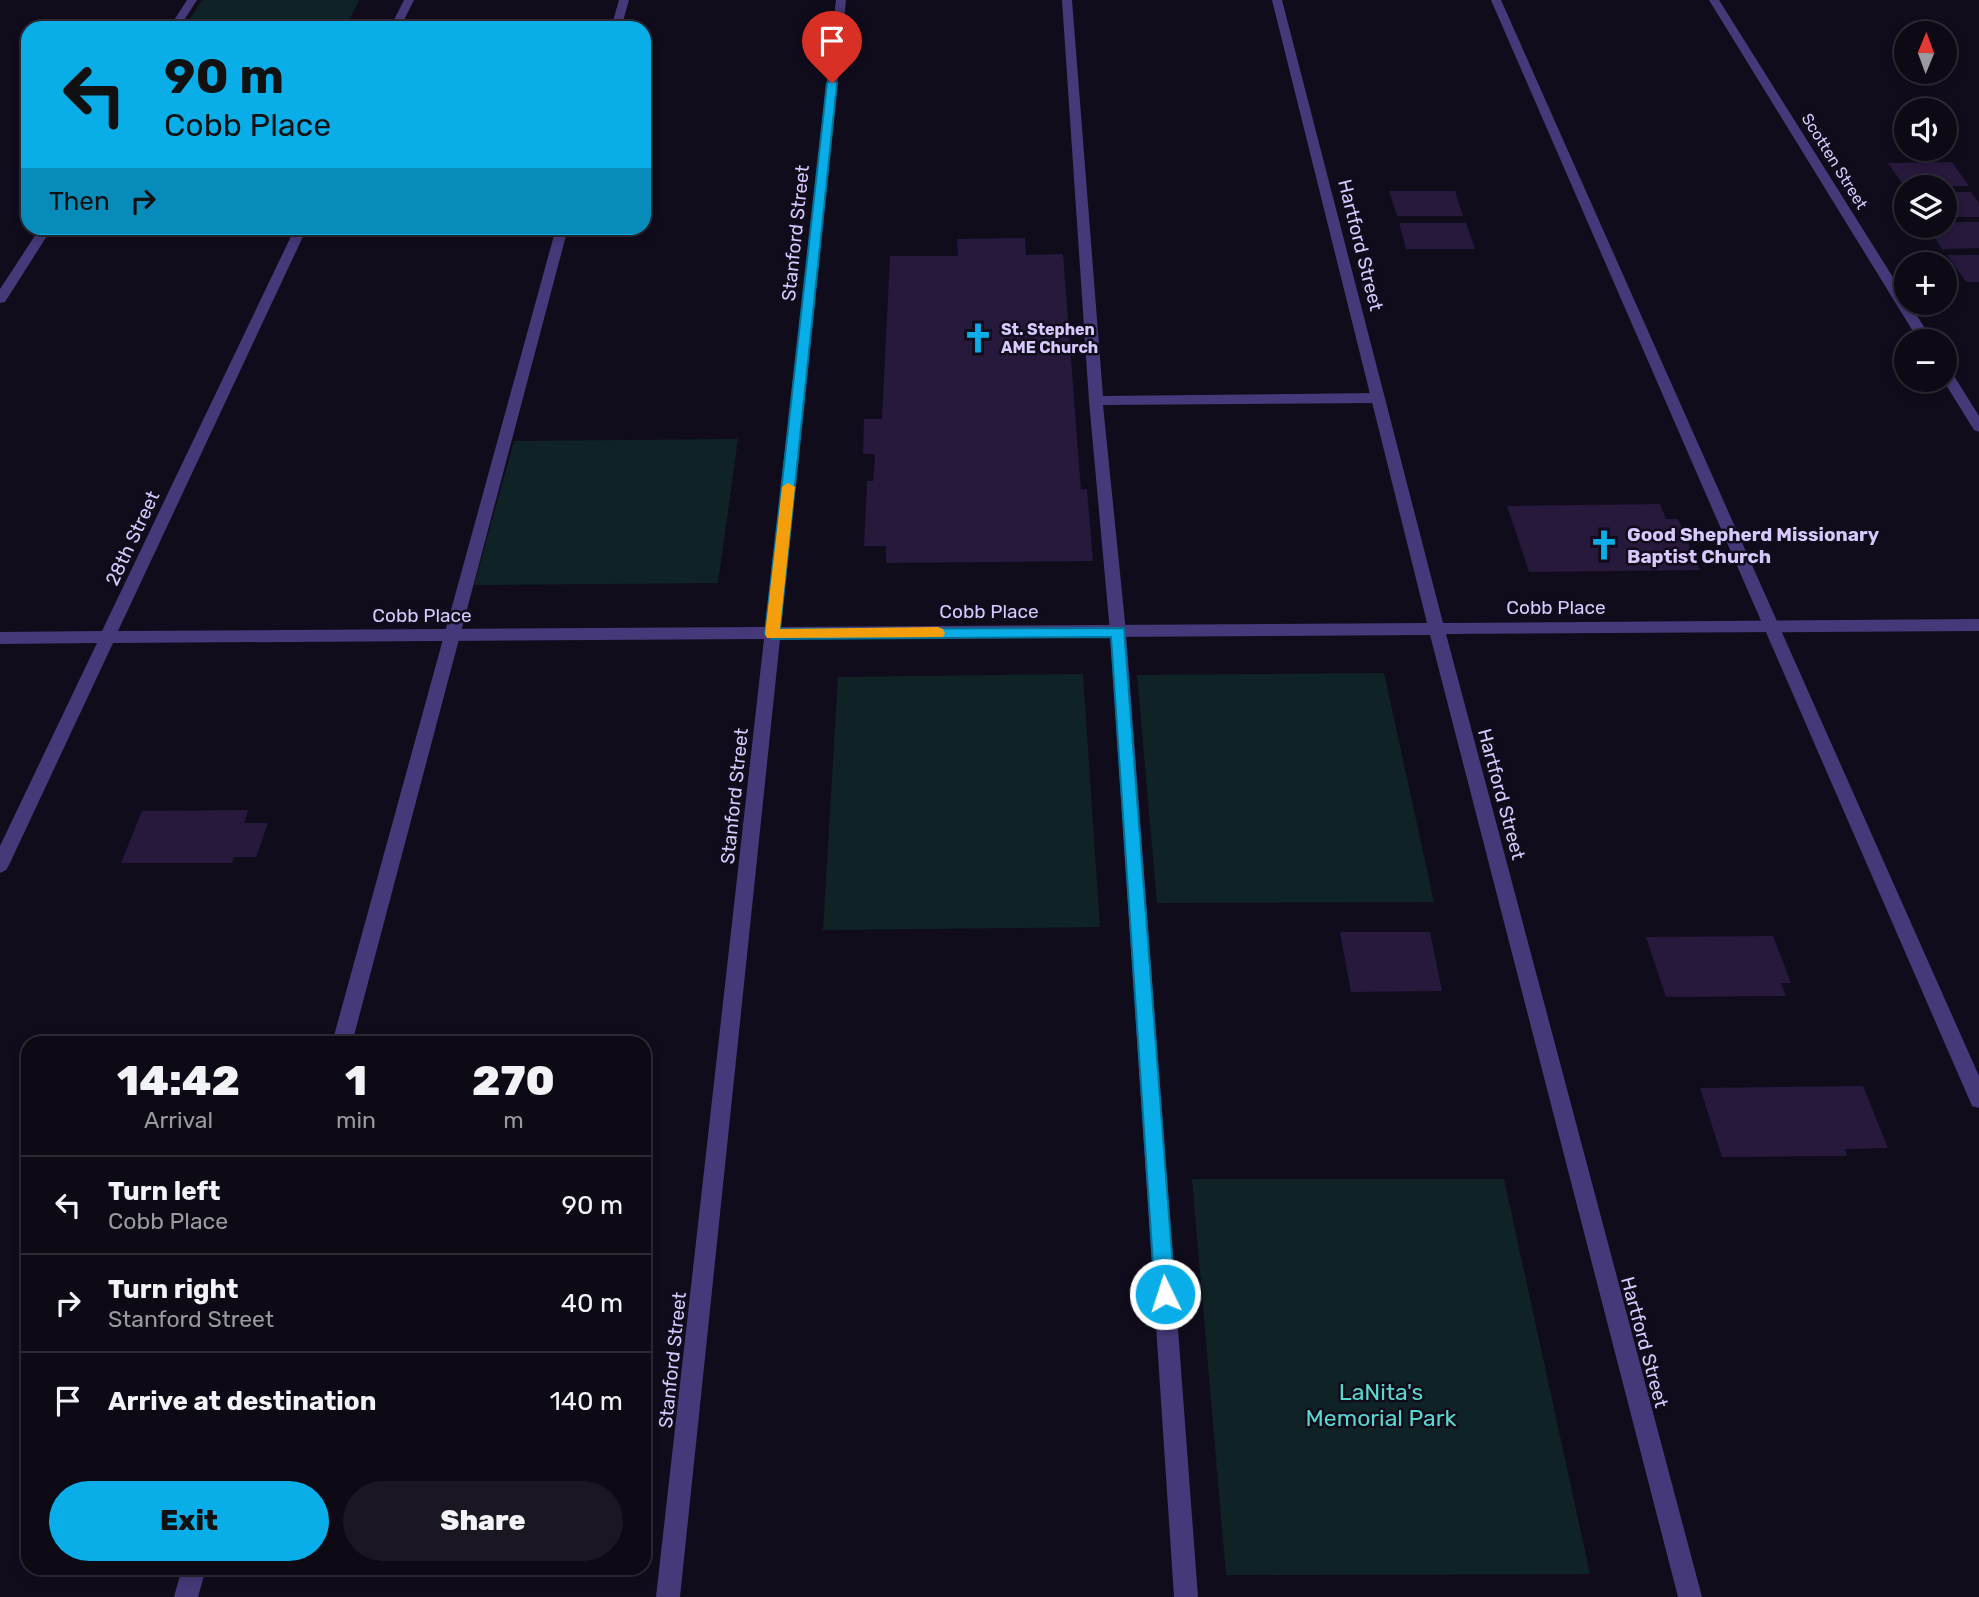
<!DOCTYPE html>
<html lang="en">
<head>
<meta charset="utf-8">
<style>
	body { margin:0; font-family:Rubik,sans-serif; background:#1b1722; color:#f1f3f6; height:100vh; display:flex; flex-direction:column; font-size:26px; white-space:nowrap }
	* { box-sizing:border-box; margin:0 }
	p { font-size:23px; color:#9a9aa0 }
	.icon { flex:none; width:38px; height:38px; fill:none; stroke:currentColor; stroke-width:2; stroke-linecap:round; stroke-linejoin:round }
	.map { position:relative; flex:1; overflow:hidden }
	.side { position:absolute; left:21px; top:1036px; width:630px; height:539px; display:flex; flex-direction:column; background:#0d0915; border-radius:21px; box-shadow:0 4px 10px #0003,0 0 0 2px #2d2a34 }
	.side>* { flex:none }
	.hud { position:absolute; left:21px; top:21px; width:630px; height:214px; border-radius:21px; box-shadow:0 4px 10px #0003,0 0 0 2px #2d2a34; background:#09aee9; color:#111; overflow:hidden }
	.needle { width:46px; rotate:1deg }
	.tools { position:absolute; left:1894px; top:21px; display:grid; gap:14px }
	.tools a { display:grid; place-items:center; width:63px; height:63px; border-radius:50%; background:#0d0915; box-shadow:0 4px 10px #0003,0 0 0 2px #2d2a34; font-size:35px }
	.pin { position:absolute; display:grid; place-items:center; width:60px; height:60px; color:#fff; margin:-72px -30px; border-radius:50% 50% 50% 0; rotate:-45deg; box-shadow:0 0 7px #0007 }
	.pin .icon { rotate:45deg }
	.me { position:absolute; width:77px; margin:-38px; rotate:356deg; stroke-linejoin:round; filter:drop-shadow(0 0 5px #0008) }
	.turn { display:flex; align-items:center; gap:24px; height:147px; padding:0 28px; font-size:32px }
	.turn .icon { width:91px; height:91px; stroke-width:2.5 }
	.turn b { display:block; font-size:49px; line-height:60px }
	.then { display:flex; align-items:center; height:66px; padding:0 28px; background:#0003; gap:14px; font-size:26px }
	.eta { display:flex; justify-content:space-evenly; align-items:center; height:119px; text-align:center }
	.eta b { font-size:42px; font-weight:800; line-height:49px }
	.button { display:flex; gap:14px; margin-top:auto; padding:14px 28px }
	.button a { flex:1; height:80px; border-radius:42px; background:#09aee9; color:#111; font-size:28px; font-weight:800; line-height:80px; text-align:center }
	.button a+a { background:#1b1722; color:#f1f3f6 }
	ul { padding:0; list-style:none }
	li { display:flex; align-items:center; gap:21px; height:98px; padding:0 28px; border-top:2px solid #2d2a34 }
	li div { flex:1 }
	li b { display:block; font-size:26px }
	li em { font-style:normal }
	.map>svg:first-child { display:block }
	.green { fill:#0f2326 }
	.building { fill:#26193c }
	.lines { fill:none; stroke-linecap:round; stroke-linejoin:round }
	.service { fill:#463979; fill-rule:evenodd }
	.minor { fill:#463979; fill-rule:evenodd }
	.route { fill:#09aee9; stroke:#067197; stroke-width:2 }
	.slow { fill:#f59e0b }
	.labels { text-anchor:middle; stroke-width:5; stroke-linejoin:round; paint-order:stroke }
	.far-street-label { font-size:16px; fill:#d8c9fd; stroke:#110c1c }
	.far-poi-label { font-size:16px; font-weight:bold; fill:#d8c9fd; stroke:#110c1c; text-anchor:start }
	.street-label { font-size:19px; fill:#d8c9fd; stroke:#110c1c }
	.poi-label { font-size:19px; font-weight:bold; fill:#d8c9fd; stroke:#110c1c; text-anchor:start }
	.near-park-label { font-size:23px; fill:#59d9ce; stroke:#110c1c }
</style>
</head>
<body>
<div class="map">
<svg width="1979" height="1597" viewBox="0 0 1979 1597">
	<rect width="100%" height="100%" fill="#110c1c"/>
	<path class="green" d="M202,0H359L345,28H184Z
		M738,439L718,583L474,585L514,441Z
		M1384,673L1434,902L1157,903L1137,675Z
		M1083,674L1100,927L823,930L838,677Z
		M1192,1179H1504L1590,1574L1226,1575Z"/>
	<path class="building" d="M1952,162L1969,186H1904L1888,163Z
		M1389,191H1455L1463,216H1397Z
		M1944,192H1971L1979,203V217H1944Z
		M1944,222H1979V248L1942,249L1927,226H1944Z
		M1399,223H1466L1475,249H1406Z
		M1025,238L1026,255L1063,254L1081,490L1087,489L1093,561L886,563V546H864L867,481H873L875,454H863L864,419H882L890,256H958L957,239Z
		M1947,255H1979V282H1966Z
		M1660,504L1666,519H1678L1700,570L1529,572L1507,506Z
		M248,810L244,823H268L256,857H234L232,863H121L142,811Z
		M1340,932H1430L1442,991L1351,992Z
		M1773,936L1791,983H1781L1786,996L1666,997L1646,937Z
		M1863,1086L1888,1148L1845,1149L1847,1156L1722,1157L1700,1088Z"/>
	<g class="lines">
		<path class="service" d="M187,0H197L179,28H169Z
			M619,0H629L621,28H611Z
			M1062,0H1072L1103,396L1378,393L1385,398L1378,403L1103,405L1126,632L1198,1597H1174L1110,632L1089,401Z
			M1491,0H1501L1979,1076V1108L1972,1106L1969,1099Z
			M40,228H52L5,302L0,303V289Z
			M556,228H568L352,1043H332Z
			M182,1568H206L198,1597H174Z"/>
		<path class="minor" d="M404,0H414L400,28H390Z
			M836,0H846L781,627L1427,623L1272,0H1282L1443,623L1979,619V631L1446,634L1702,1597H1678L1430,635L780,639L680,1597H656L764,639L113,643L9,865L6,870L0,873V846L97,643L0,644V632L102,631L295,228H307L118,631L765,627Z
			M1709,0H1719L1906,298V303H1909L1933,341H1919Z
			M1944,367L1949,368L1979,416V432L1974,430L1943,380Z"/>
	</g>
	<path class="route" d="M832,80L837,83L780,629L1124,628L1175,1294L1172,1301L1165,1304L1158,1301L1155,1294L1111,637L772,639L765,634L827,83Z"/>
	<path class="slow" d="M788,483L795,487L780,629L938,627L943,629L945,633L943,637L767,638L765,634L782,487Z"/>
	<defs>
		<g id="church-bare" transform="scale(2.415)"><path d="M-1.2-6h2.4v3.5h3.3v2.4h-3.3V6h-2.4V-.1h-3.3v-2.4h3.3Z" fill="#09aee9" stroke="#110c1c" stroke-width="2.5" paint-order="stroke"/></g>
	</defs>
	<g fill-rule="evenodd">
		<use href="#church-bare" x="978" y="338"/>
		<use href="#church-bare" x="1604" y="545"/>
	</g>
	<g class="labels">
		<g class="far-street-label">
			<text transform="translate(1835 161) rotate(58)" y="6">Scotten Street</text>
		</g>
		<g class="far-poi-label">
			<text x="1001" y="335">St. Stephen<tspan x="1001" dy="18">AME Church</tspan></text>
		</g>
		<g class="street-label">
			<text transform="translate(795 233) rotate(-84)" y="7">Stanford Street</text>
			<text transform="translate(1361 245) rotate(76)" y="7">Hartford Street</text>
			<text transform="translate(132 538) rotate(-65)" y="7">28th Street</text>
			<text x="1556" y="614">Cobb Place</text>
			<text x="989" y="618">Cobb Place</text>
			<text x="422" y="622">Cobb Place</text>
			<text transform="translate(1502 794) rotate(75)" y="7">Hartford Street</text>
			<text transform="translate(734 796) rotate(-84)" y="7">Stanford Street</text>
			<text transform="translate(1645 1342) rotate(75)" y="7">Hartford Street</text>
			<text transform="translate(672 1360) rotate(-84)" y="7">Stanford Street</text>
		</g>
		<g class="poi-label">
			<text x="1627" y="541">Good Shepherd Missionary<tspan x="1627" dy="22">Baptist Church</tspan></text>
		</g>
		<g class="near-park-label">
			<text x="1381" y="1400">LaNita's<tspan x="1381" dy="26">Memorial Park</tspan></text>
		</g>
	</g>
</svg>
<div class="tools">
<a><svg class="needle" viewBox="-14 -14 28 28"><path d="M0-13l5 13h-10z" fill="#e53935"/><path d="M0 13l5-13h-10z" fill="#9a9aa0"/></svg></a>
<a><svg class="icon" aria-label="sound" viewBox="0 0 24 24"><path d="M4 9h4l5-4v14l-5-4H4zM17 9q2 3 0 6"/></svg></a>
<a><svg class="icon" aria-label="layers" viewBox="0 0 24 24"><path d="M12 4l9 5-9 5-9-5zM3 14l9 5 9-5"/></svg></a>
<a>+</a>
<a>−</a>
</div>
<div class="pin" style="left:832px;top:83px;background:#d93025"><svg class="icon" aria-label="arrive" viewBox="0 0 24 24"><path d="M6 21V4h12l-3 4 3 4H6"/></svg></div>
<svg class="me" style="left:1165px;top:1294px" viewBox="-20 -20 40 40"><circle r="17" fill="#09aee9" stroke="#fff" stroke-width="3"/><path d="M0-11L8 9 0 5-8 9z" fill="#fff"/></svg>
<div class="hud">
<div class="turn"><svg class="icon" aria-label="left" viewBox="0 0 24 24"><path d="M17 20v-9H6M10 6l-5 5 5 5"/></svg><div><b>90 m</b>Cobb Place</div></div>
<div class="then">Then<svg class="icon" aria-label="right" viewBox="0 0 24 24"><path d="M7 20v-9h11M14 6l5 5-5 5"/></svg></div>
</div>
<section class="side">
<div class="eta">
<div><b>14:42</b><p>Arrival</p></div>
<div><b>1</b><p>min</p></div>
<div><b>270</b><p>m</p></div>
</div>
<ul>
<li><svg class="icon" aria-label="left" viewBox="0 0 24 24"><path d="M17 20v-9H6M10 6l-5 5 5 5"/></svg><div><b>Turn left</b><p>Cobb Place</p></div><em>90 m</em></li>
<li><svg class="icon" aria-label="right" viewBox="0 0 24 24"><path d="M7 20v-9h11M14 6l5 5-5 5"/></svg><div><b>Turn right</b><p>Stanford Street</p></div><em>40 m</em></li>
<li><svg class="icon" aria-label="arrive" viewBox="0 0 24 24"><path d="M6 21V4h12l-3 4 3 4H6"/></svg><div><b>Arrive at destination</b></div><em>140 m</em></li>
</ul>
<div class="button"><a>Exit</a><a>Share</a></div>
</section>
</div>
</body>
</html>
